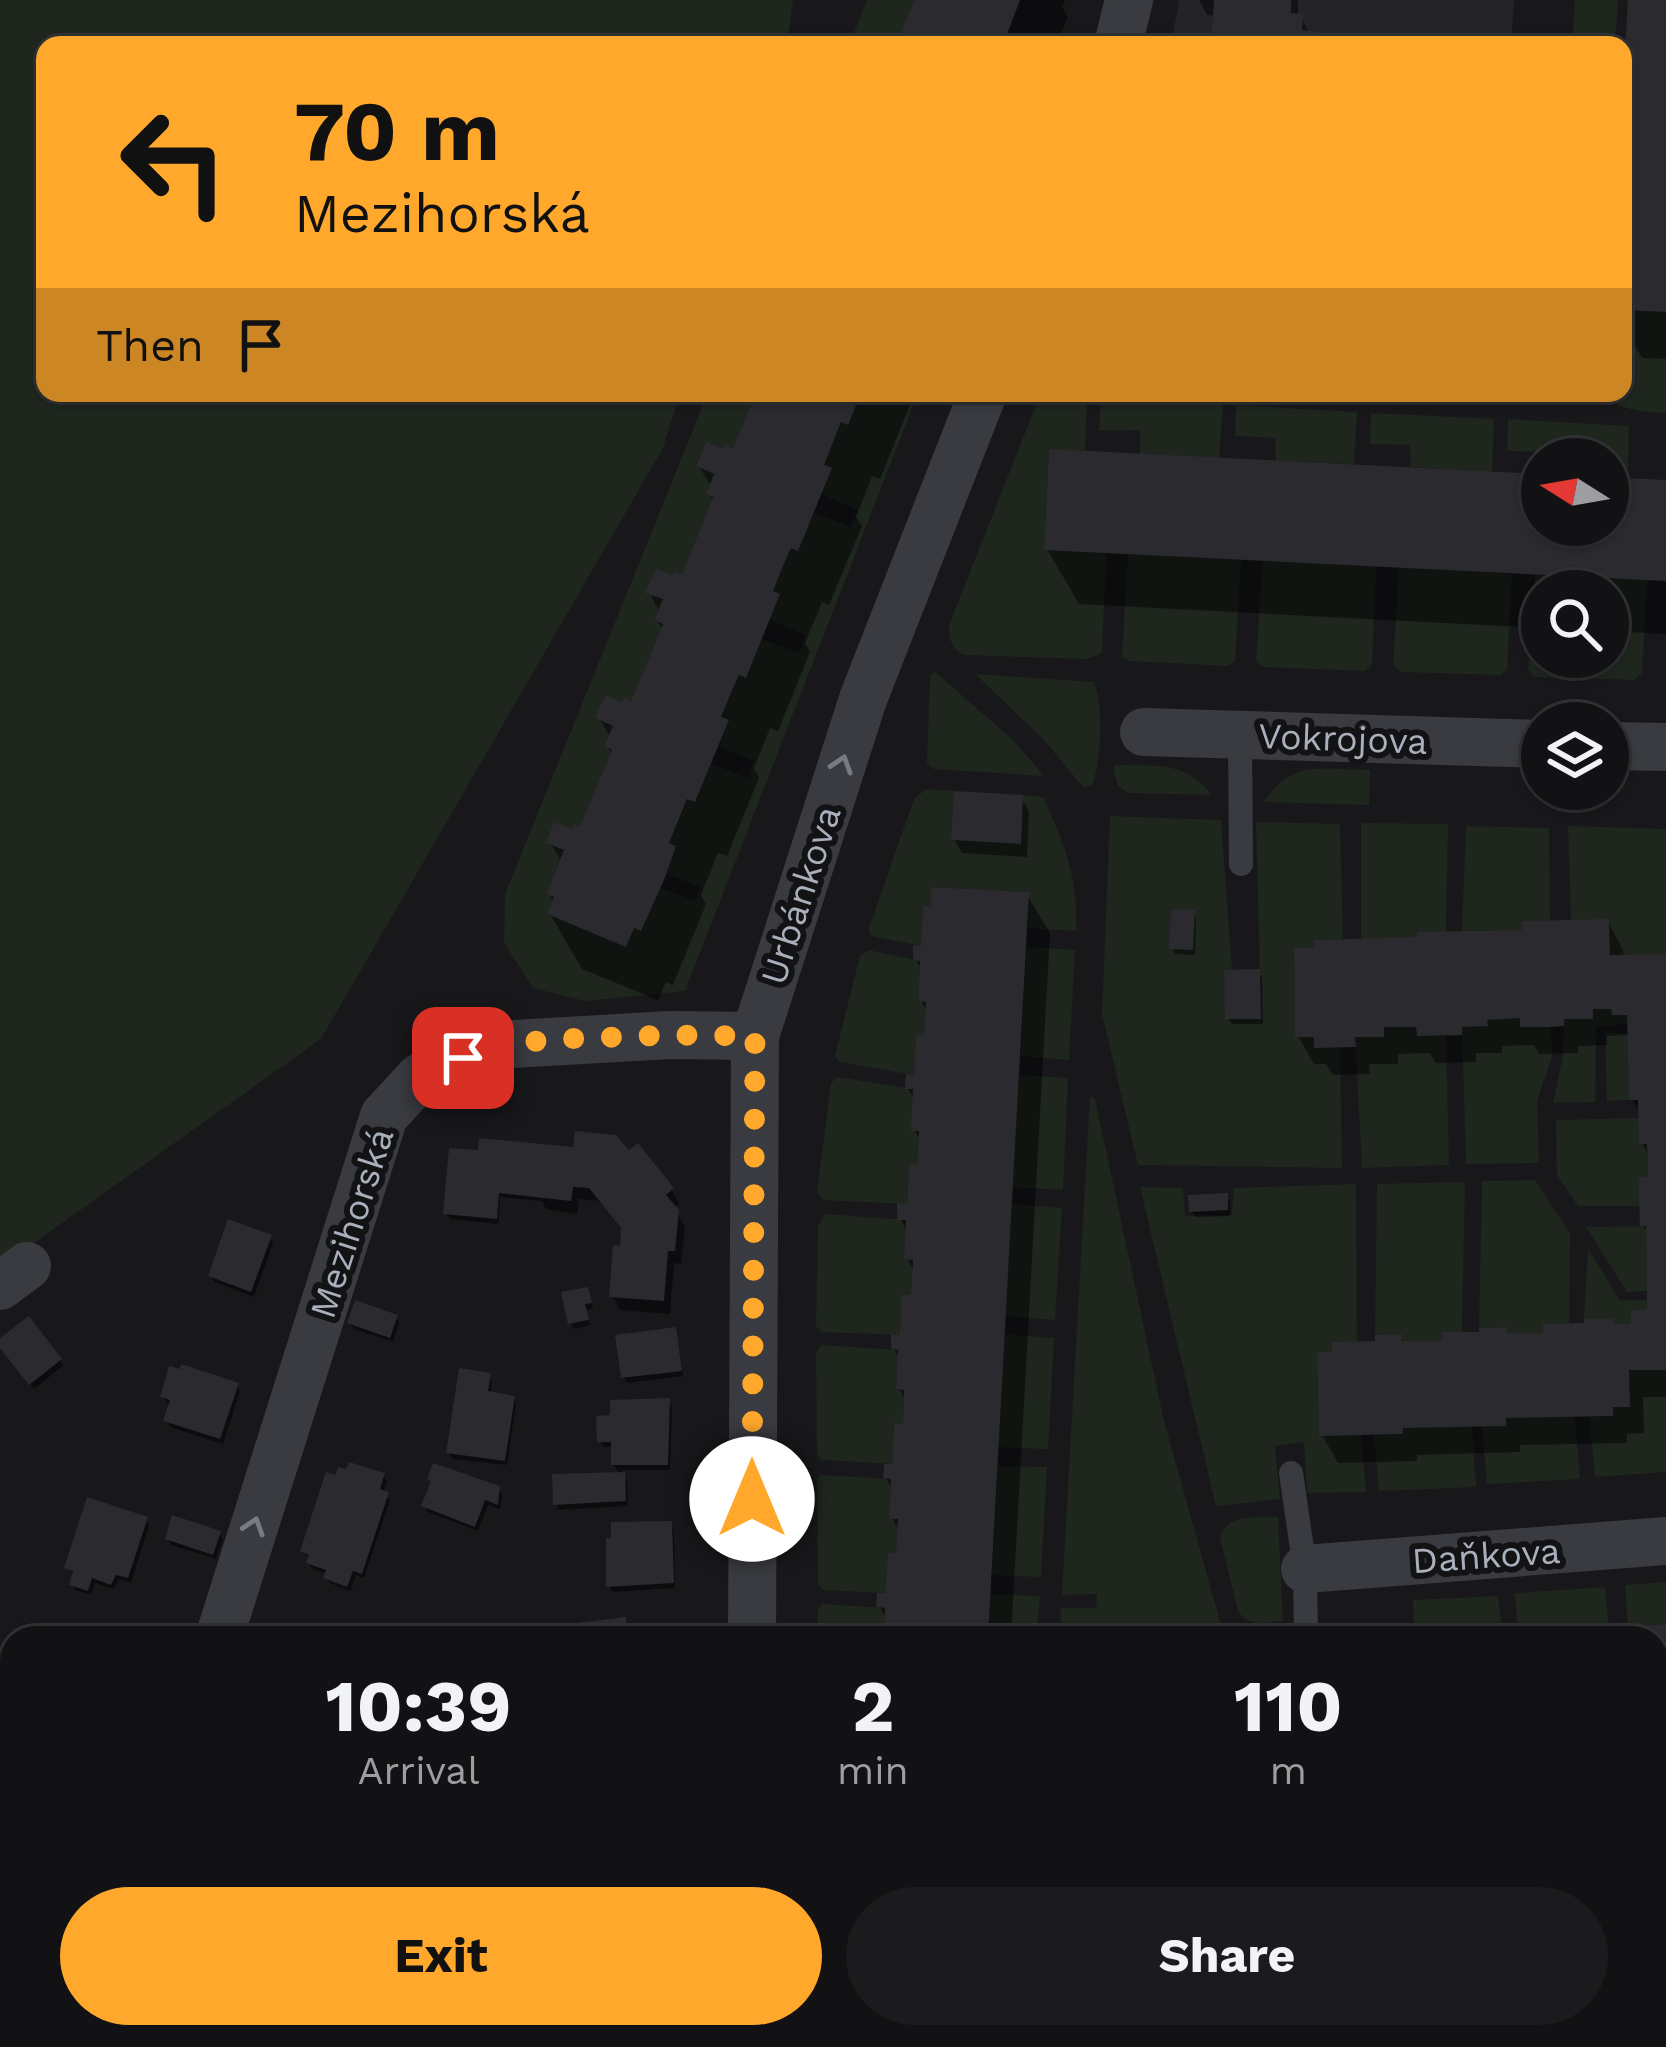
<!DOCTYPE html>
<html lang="en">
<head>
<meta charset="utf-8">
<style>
	body { margin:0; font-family:"Work Sans",sans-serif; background:#1b1b1d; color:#f1f3f6; height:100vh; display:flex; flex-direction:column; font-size:45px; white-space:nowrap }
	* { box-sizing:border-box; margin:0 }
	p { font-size:39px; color:#9c9ea0 }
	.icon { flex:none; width:66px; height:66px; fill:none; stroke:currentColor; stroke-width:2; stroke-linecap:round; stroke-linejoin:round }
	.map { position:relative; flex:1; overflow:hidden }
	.details { position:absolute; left:0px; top:1626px; width:1668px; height:423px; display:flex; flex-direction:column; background:#121214; border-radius:36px 36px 0 0; box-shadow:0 3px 9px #0004,0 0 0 3px #313234 }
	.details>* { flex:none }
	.banner { position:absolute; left:36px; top:36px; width:1596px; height:366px; border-radius:24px; box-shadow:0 3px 9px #0004,0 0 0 3px #313234; background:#ffa82c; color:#111; overflow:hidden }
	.needle { width:78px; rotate:281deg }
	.fabs { position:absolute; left:1521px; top:438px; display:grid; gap:24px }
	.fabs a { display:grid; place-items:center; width:108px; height:108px; border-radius:50%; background:#121214; box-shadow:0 3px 9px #0004,0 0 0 3px #313234; font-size:60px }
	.pin { position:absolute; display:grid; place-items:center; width:102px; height:102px; color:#fff; margin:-51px; border-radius:24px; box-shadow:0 6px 18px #0006 }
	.me { position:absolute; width:132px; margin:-66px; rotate:0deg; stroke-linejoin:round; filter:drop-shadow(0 0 9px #0008) }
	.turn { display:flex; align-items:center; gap:42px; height:252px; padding:0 60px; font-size:54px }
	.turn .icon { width:156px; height:156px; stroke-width:2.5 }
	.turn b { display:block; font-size:84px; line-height:102px }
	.then { display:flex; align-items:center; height:114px; padding:0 60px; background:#0003; gap:24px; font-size:45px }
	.eta { display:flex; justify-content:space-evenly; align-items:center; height:204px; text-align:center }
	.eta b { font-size:72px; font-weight:700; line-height:84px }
	.button { display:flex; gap:24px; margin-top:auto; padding:24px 60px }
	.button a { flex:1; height:138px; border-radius:72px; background:#ffa82c; color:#111; font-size:48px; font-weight:700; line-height:138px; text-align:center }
	.button a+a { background:#1b1b1d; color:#f1f3f6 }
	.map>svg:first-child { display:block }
	.built { fill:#242428 }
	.green { fill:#1e261e; fill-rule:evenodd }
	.shadow { fill:#0007 }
	.building { fill:#2b2b2f }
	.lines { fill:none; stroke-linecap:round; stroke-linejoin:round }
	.lane { stroke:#393b40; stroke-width:24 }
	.street { stroke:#393b40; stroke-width:48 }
	.oneway { stroke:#777b84 }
	.route { stroke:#ffa82c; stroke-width:21; stroke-dasharray:0 37.8 }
	.labels { text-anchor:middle; stroke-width:12; stroke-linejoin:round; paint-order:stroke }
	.street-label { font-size:36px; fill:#a9b0bc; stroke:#131316 }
</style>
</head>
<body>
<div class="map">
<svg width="1666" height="2047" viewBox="0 0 1666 2047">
	<rect width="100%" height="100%" fill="#18181b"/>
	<path class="built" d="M1179,0H1514L1511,45H1171Z
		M895,2037H1241L1243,2047H897Z"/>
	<path class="green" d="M0,0H793L787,45H45V393H680L663,448L321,1039L0,1267Z
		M867,0H914L896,45H849Z
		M1575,0H1618L1615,45H1572Z
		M1623,310L1666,312V413C1640,412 1618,409 1596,393H1623Z
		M708,393H756L733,448L725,444L723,449L705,443L696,466L714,474L706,494L713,497L682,574L674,571L672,575L656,568L646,592L663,599L654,620L663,624L631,701L622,702L604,696L596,718L613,726L604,746L612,750L580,826L574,824L572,829L547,843L564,850L546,893L554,897L547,914L626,946L634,928L640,931L659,887L695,901L700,887L665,873L676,847L669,843L687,799L696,801L711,764L748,778L754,761L719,747L729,720L721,717L739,675L746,677L762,639L800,653L806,635L770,620L780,594L773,591L791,548L798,550L813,512L851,527L858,510L821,494L824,465L841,422L848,424L861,393H918L685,991L585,1001L533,988L504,943L505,894Z
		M1049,393L1081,395L1087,400L1085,451L1049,450L1044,549L1106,553L1102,653L1087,659L965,655C952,649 948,639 949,625L1038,400Z
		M1104,396L1223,404L1219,458L1140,454V430L1099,431L1101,400Z
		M1236,405L1357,412L1354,464L1276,461L1275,438L1235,436Z
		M1371,413L1494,419L1492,472L1411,467L1410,445L1370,444Z
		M1508,419L1629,426L1628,479L1608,477V459H1547V452L1507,451Z
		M1128,554L1241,560L1235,661L1228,666L1129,661L1122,656Z
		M1263,561L1376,567L1372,665L1365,671L1262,667L1256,660Z
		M1399,567L1512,574L1507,670L1500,675L1401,672L1393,665Z
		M1535,575L1647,580L1642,673L1634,680L1536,677L1528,670ZM1542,591H1608V657H1542Z
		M935,672L1013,740L1044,776L934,769L927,763L930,675Z
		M975,674L1094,682C1104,706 1101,761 1092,786L1083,787L1043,739Z
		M1115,765C1155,766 1185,760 1212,795L1129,793L1118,786L1114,772Z
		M1370,770L1369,805L1264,802C1292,758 1323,770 1370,770Z
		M926,789L954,791L952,840L1020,844L1023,795L1043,797C1065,844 1078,878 1076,931L1028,928V892L933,887L930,906L923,907L921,946L871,936L869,928L914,799Z
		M1110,816L1221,820L1232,970L1224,971L1226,1019L1261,1018L1256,822L1340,824L1343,939L1314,940V948L1294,949L1295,1037H1314V1048L1340,1047L1342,1168L1138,1165L1102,1014Z
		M1361,823L1448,824L1446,932H1418L1417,937L1361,939Z
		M1466,826L1549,828L1550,921H1523L1522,930L1462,931Z
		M1568,826L1666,829V954L1610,955L1609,920H1571Z
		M1026,947L1075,950L1069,1060L1021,1056Z
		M869,950L920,961L918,1001L926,1002L924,1035L916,1036L914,1075L840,1062L835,1056L860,956Z
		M1593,1009H1611L1627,1015L1628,1024L1596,1026L1595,1102L1553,1103L1563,1056L1564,1019H1592Z
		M1520,1018L1521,1027H1551L1552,1057L1537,1101L1539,1163L1466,1164L1462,1027L1487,1026V1020Z
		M1384,1027H1416L1417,1036H1446L1449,1165L1362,1168L1355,1037H1383Z
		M1605,1033H1628L1629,1100L1607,1101Z
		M1019,1075L1068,1078L1063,1190L1013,1187Z
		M837,1077L913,1089L919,1131L917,1165H909L907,1204L823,1200L817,1192L831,1083Z
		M1090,1096L1095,1099L1164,1421L1223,1632L1222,1638H1060L1061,1608H1096L1097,1594L1062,1595Z
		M1639,1118V1143L1647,1144L1648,1177L1638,1178L1639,1206H1578L1557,1175L1556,1120Z
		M1535,1180L1570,1233L1569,1324H1544L1543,1333H1507L1506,1327L1479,1328L1482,1181Z
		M1465,1182L1462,1332L1442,1341H1402V1334L1375,1335L1377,1184Z
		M1356,1184L1357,1342L1332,1352L1317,1353L1319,1435H1361L1366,1492L1307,1493L1304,1442L1275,1446L1280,1499L1216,1506L1140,1187L1183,1188L1185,1216L1232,1215L1234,1188Z
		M1012,1204L1062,1208L1055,1320L1006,1316Z
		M825,1214L906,1220L904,1258L913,1260L911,1295L901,1296L900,1335L822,1332L816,1326L818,1226Z
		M1646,1226L1647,1291L1627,1292L1586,1227Z
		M1588,1249L1620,1300H1647V1310L1631,1311V1324H1614L1612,1319H1584Z
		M1004,1334L1054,1338L1048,1449L998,1447Z
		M821,1345L898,1350L896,1389L904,1390L903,1424H894L892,1464L821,1460L817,1454L816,1354Z
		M1629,1370H1666V1472L1595,1477L1589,1417L1613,1416V1407L1630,1406Z
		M1575,1417L1580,1479L1487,1484L1482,1426L1506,1425V1418Z
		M1472,1426L1476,1487L1379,1491L1374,1435L1402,1434L1403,1428Z
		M998,1466L1047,1467L1041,1577L992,1575Z
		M821,1475L891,1479L889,1518L898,1519L896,1553H888L885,1593L823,1590L818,1584L817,1478Z
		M1278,1517L1283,1621C1265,1623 1249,1628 1238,1611L1220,1537C1227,1513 1256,1518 1278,1517Z
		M1666,1582V1624L1628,1627L1625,1585Z
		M1605,1587L1609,1628L1583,1631L1582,1638H1518L1515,1593Z
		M990,1594L1040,1596L1036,1638H988Z
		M1498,1596L1503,1638H1414L1413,1600Z
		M823,1604L885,1608L883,1638H818V1609Z"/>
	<path class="shadow" d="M917,0H1065L1062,7L1068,17L1056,45H899Z
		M1199,0H1298V17H1301L1309,33L1319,34L1325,45H1214L1216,16L1207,15Z
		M1631,0H1666V359L1642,358L1623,325V139Z
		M759,393H907L912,400L880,479L872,476L856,517L862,526L829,605L822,602L805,643L810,652L778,731L770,728L754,768L759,778L727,856L718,853L701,895L706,904L673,985L666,982L658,1000L582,969L550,914L554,903L549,894L562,863L550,842L582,829L613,756L607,746L611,738L599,718L632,705L663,630L657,620L660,613L649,592L674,579L683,577L714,502L709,494L712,488L699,466L735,452Z
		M1542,477V525H1608V481L1666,484V634L1608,631V591H1542V628L1079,604L1047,549Z
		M1021,798L1029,811L1027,857L962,853L954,839Z
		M1027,895L1050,933L1011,1638H886L887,1620L879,1606L888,1596L899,1557L900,1533L892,1518L893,1490L886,1478L895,1467L906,1427L907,1402L899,1389L901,1361L894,1349L903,1338L913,1298L915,1273L907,1258L908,1233L900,1219L909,1207L920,1168L922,1142L914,1130L916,1102L908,1089L917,1078L927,1039L929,1014L921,1001L923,972L916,960Z
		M1193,913L1196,919L1195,955L1175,954L1172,948Z
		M1608,922L1623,950L1624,958L1666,957V1397H1643L1644,1433L1627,1434V1443L1520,1445V1452L1417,1455V1461L1338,1463L1322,1435L1377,1344L1401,1337L1405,1344L1634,1327L1650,1313L1649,1236L1643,1225L1651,1180L1650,1158L1642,1143L1641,1115L1632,1099L1631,1042L1627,1035L1607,1036V1045L1578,1046V1053L1539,1054L1534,1045L1502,1046V1053H1476V1062L1436,1063L1430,1053L1398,1054V1064H1369L1370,1074L1333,1075L1326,1064H1314L1298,1036L1525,933Z
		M1258,972L1262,978L1263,1024H1232L1228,1018Z
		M452,1151L671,1189L679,1203L674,1208L685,1227L681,1264L674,1263L670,1314L620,1310L612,1296L623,1249L624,1231L599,1201L579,1199L577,1214L546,1209L542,1201L500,1197L498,1224L450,1219L446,1213Z
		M1227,1196L1230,1201V1216L1195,1217L1192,1212Z
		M270,1237L273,1243L254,1297L215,1282L211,1276Z
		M590,1296L593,1309L586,1310L590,1325L574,1329L571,1323Z
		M396,1317L399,1323L393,1342L354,1329L350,1323Z
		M674,1330L677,1336L683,1376L627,1383L624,1377Z
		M0,1342L60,1360L63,1366L34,1389Z
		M489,1376L492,1382L490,1395L513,1398L516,1404L507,1465L453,1459L449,1453Z
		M237,1386L240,1391L223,1444L170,1427L167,1421L172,1404L167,1403L164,1397Z
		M669,1401L672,1407L670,1470H621L627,1481L628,1506L560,1510L556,1504L620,1475L614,1465V1447H603L600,1441Z
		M383,1475L387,1481L383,1493L390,1500L364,1578L356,1575L350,1591L330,1583L326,1578L328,1574L312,1569L309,1563L311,1559L303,1551L337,1478Z
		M498,1489L502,1495L500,1509L488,1505L478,1531L428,1512L425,1506Z
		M146,1519L149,1525L131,1583L119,1579L114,1589L95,1583L91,1595L75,1590L72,1585L75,1575L67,1568Z
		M670,1524L674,1530L675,1588L613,1592L609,1586Z
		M219,1533L223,1539L216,1559L171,1545L168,1539Z
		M1666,1627V1761L1656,1762V1638H1585Z
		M0,1977L11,1981L12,1977V2037H32L28,2047L0,2038Z"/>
	<path class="building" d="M914,0H1020L1003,45H896Z
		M1214,0H1291V13L1303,14L1302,30L1321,32V45H1211Z
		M1628,0H1666V312L1623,310V87Z
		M756,393H861L848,425L841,422L824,465L832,468L798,551L791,548L781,571L773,591L780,594L746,678L739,675L731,693L721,717L729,720L695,802L687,799L669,843L676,846L664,880L641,931L634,928L626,947L547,914L554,897L546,894L564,850L546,843L554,822L572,829L574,824L580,826L612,750L604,746L613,726L595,718L605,695L622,702L624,698L631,701L663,624L654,620L663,599L645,593L656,568L672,575L674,571L682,574L713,497L706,494L714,474L696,466L706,442L723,449L725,444L733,448Z
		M1049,449L1542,474V525H1608V477L1666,480V581L1044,550Z
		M954,791L1023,795L1021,844L951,840Z
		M932,887L1029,892L988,1638H883L885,1608L876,1607L877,1593H885L888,1553H896L898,1519H889L891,1479L883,1478L884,1470V1464H892L894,1423L903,1424L904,1390L896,1389L898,1350L891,1349V1334L900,1335L901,1295H911L913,1260L904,1259L906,1220H897V1203L907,1204L909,1164L917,1165L919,1131H911L913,1089H905L906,1074L914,1075L916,1035H924L926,1002L918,1001L920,961L913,960V945L921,946L923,906H930Z
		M1171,909L1195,910L1193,950L1169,949Z
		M1609,919L1610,955L1666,954V1370H1629L1630,1407H1613V1416L1506,1418V1426L1403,1428V1434L1319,1436L1317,1352H1332V1342L1375,1341V1335L1402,1334V1341H1442L1441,1332H1479V1328L1507,1327V1333H1543V1324L1584,1323V1319H1613L1614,1324H1631V1310H1647L1646,1226H1640L1638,1177H1648L1647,1144H1639L1638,1100H1629L1627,1015H1612L1611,1009H1593V1019H1564V1026L1551,1027H1520V1018L1487,1020L1488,1026L1462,1027V1035L1417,1036L1416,1027H1384V1037H1355L1356,1047L1314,1048V1037H1295L1294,948H1314L1313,940L1417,937V932L1522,930V921Z
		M1260,969L1261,1019H1225L1224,970Z
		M575,1131L616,1135L629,1150L638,1143L674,1188L666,1195L679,1210L675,1251H668L664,1301L609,1297L613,1245L620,1246L621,1228L589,1188L573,1187L571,1201L499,1193L497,1219L443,1214L449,1148L478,1150L479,1138L573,1147Z
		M1228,1193V1210L1189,1212L1188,1195Z
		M228,1219L272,1235L251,1292L208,1276Z
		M588,1287L592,1303L585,1304L589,1320L568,1324L561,1292Z
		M355,1300L398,1315L390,1338L347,1323Z
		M29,1316L62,1359L29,1385L0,1348V1338Z
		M676,1327L682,1371L621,1378L615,1335Z
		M181,1364L239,1383L220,1439L163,1421L170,1400L160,1397L169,1366L180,1369Z
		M459,1368L491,1373L488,1391L515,1396L505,1461L446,1453Z
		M670,1398L668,1465H611V1442H597L596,1416L610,1415V1400Z
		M349,1462L385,1473L380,1489L389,1492L362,1574L353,1571L347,1587L323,1578L326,1570L306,1563L309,1555L300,1551L326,1472L335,1475L338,1467L346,1469Z
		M433,1463L500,1486L498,1505L485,1500L475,1527L421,1506L431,1481L427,1480Z
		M625,1472L626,1501L553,1505L552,1474Z
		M87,1497L148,1517L128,1578L116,1575L111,1585L92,1578L88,1591L69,1585L73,1571L64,1568Z
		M172,1515L221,1531L213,1555L165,1539Z
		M672,1521L674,1583L606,1587V1538H611V1522Z
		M626,1617L628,1638H544L543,1627Z
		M1666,1624V1713L1656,1714V1638H1582V1631Z
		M0,1748L12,1752V1818L0,1814Z
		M7,1866L12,1868V1934L0,1930V1888Z
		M0,1974L12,1978V2037H27L25,2043L0,2035Z
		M1666,2025V2047H1550V2044L1572,2041L1571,2037H1599V2039L1656,2037V2026Z
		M280,2037H345L347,2047H282Z
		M676,2037H730L733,2047H645Z
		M953,2037H1050L1052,2047H955Z"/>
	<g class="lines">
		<path class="lane" d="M1240,735L1241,864
			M1291,1473L1305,1569L1306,1638"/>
		<path class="street" d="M1118,45L1129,0
			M1144,732L1542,744
			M1608,746L1666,747
			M0,1286L27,1266
			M1305,1569L1666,1541
			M219,1638L384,1116L420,1077L496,1045L670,1035L755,1036
			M752,1638L755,1036L863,699L983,393
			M222,2037L224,2047
			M793,2037L796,2047
			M85,2047L89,2037"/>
	</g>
	<defs><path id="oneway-chevron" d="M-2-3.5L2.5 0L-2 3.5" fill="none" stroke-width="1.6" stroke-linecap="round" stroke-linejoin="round" transform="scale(3)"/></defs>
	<g class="oneway">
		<use href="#oneway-chevron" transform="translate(842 764) rotate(-72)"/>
		<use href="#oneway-chevron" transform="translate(254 1526) rotate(-72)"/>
	</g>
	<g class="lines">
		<path class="route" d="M463,1058L496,1045L560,1039L670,1035L755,1036L752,1499"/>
	</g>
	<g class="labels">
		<g class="street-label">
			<text transform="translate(1343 738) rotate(2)" y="13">Vokrojova</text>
			<text transform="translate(800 895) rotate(-72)" y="13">Urbánkova</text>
			<text transform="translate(351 1223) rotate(-72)" y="13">Mezihorská</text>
			<text transform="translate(1486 1555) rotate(-4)" y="13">Daňkova</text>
		</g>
	</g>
</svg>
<div class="fabs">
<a><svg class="needle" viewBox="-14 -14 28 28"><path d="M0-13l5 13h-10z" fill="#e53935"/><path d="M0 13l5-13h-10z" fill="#9c9ea0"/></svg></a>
<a><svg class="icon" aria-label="search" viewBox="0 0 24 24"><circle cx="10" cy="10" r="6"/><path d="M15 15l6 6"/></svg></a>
<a><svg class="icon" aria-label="layers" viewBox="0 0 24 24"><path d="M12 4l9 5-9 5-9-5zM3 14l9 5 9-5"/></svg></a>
</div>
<div class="pin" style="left:463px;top:1058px;background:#d93025"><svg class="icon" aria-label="arrive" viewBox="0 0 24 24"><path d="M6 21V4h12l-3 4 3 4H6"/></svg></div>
<svg class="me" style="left:752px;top:1499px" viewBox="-20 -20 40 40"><circle r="19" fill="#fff"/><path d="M0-13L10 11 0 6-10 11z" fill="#ffa82c"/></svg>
<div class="banner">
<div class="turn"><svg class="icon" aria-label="left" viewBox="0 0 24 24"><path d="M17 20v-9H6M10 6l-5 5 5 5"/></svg><div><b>70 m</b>Mezihorská</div></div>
<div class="then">Then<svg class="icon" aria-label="arrive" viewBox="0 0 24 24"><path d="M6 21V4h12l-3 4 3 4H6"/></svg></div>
</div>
<section class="details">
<div class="eta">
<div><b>10:39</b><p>Arrival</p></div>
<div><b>2</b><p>min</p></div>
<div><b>110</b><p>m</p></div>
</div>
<div class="button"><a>Exit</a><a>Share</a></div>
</section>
</div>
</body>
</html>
